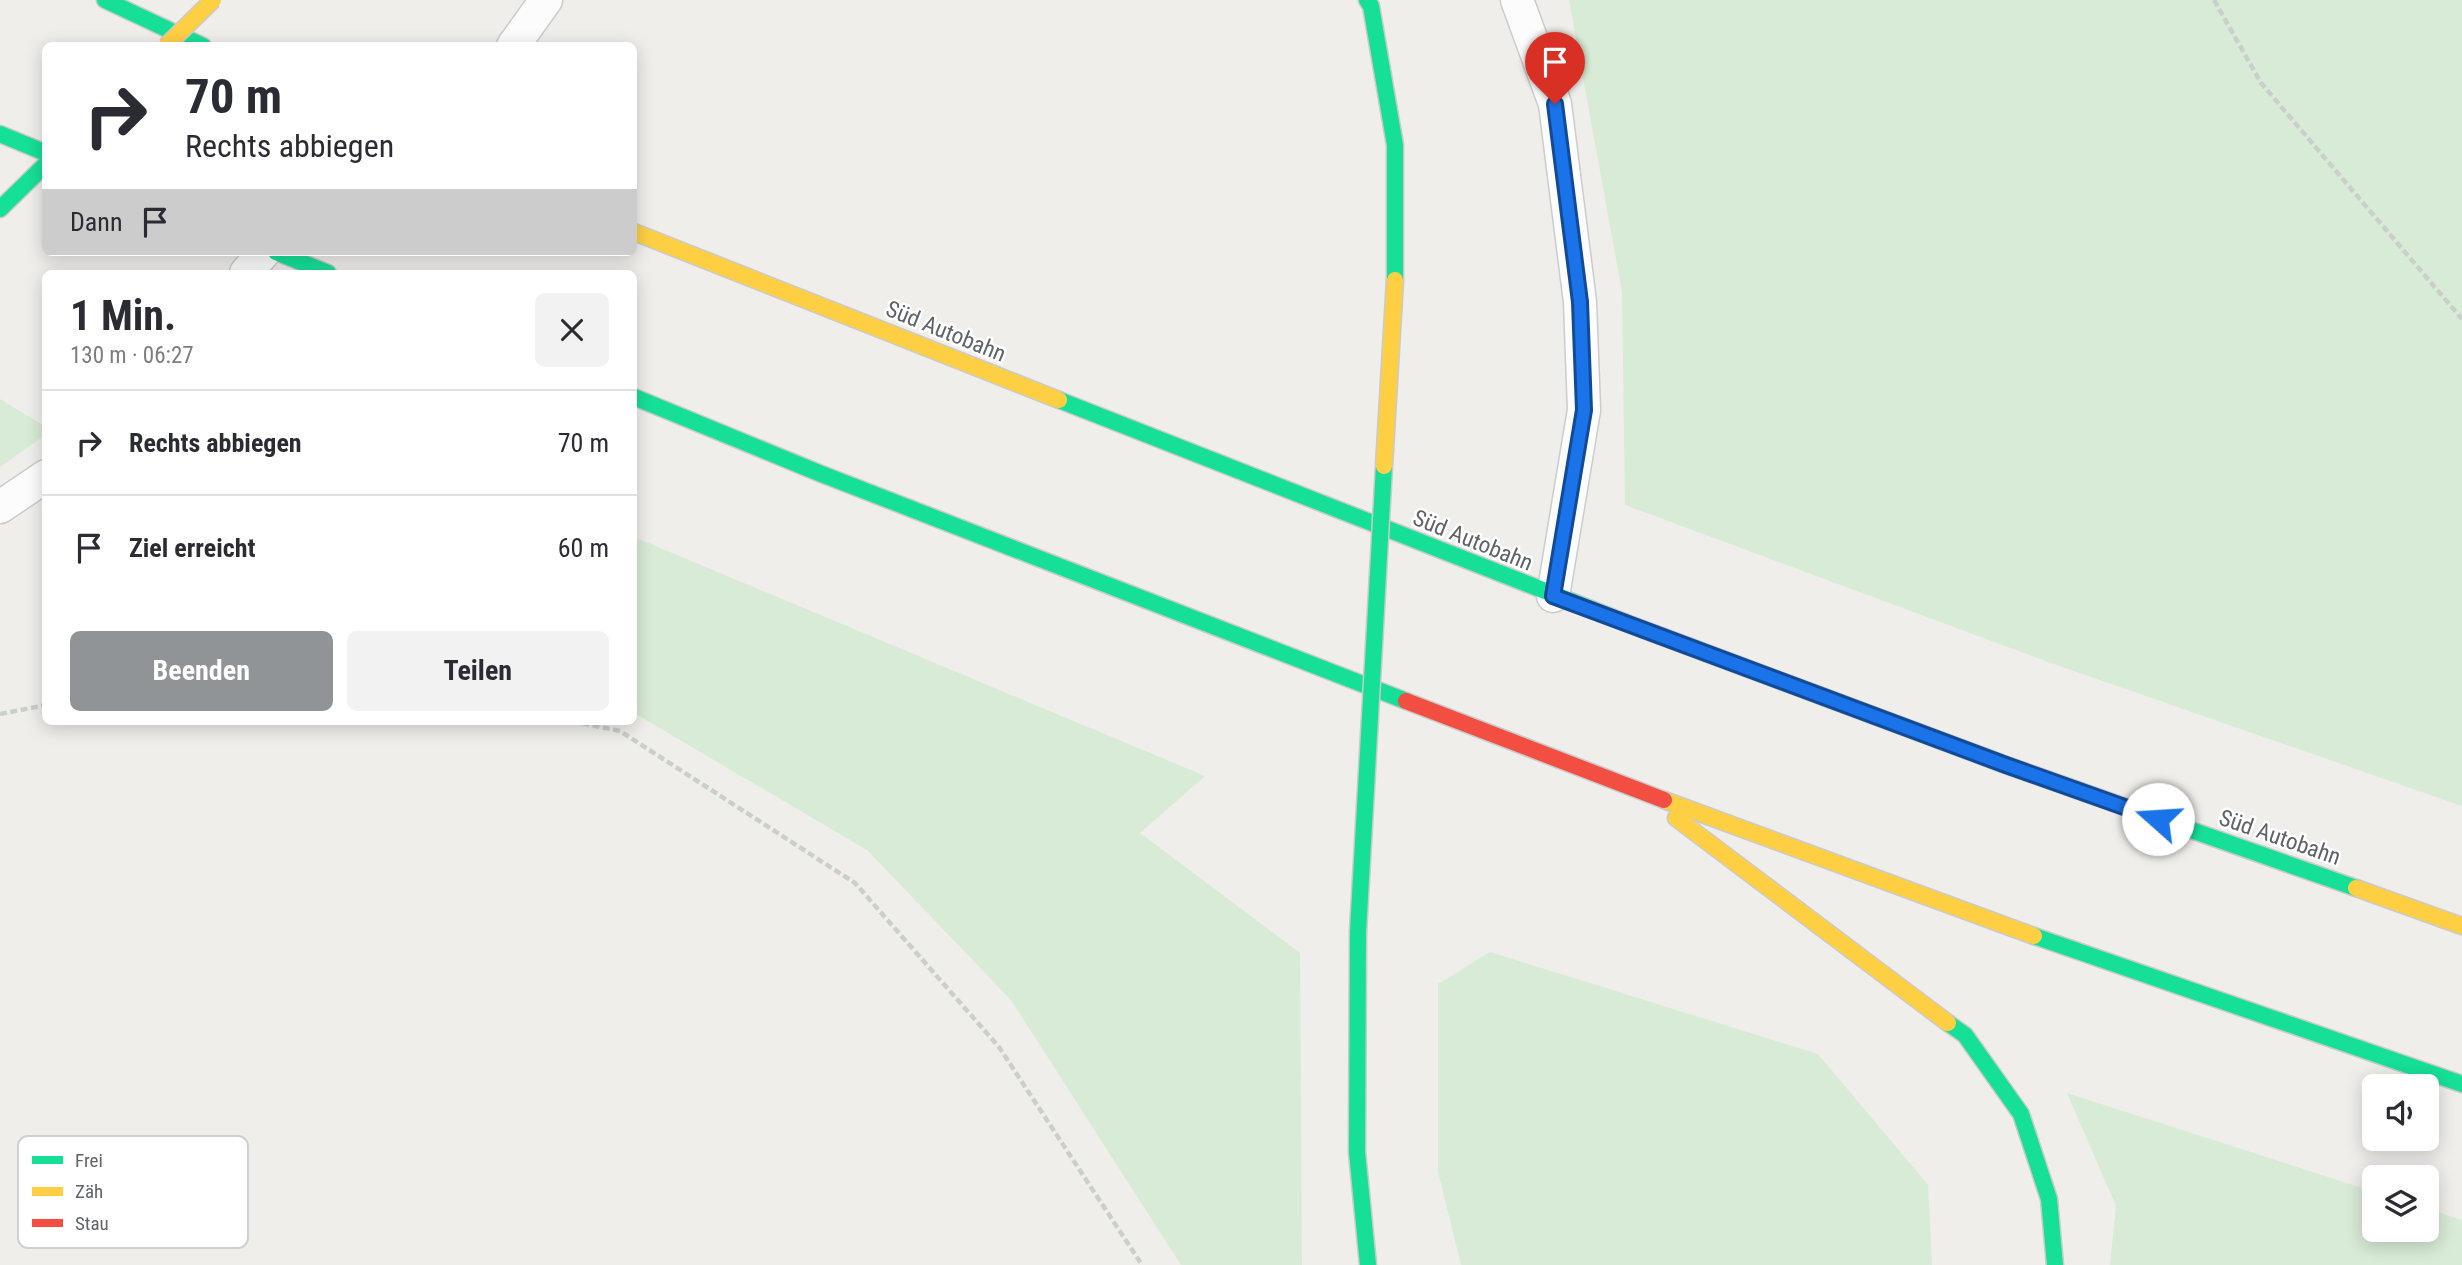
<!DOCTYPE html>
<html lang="de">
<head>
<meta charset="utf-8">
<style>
	body { margin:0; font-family:"Roboto Condensed",sans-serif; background:#f2f2f3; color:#2b2b33; height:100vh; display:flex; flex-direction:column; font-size:26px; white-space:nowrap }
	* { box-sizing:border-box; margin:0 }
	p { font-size:23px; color:#7c7c81 }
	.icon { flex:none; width:38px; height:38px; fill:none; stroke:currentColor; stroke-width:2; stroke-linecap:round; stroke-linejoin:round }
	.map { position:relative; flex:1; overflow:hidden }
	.side { position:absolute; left:42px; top:270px; width:595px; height:455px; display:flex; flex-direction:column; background:#fff; border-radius:10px; box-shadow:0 4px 18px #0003 }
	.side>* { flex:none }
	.top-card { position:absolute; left:42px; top:42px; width:595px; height:214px; border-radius:10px; box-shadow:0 4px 18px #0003; background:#fff; color:#2b2b33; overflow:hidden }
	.controls { position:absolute; left:2362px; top:1074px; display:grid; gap:14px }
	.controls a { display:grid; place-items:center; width:77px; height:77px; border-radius:10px; background:#fff; box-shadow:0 4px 18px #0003; font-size:35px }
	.pin { position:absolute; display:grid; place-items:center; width:60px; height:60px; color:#fff; margin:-72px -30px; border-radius:50% 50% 50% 0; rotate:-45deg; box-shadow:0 0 7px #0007 }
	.pin .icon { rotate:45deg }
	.me { position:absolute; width:77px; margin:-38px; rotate:289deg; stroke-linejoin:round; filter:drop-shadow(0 0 5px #0008) }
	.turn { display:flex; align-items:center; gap:24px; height:147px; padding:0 28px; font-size:32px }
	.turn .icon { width:91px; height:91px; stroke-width:2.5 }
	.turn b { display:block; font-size:49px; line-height:60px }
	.then { display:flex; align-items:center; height:66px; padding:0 28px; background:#0003; gap:14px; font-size:26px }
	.round { display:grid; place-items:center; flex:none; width:74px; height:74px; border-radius:10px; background:#f2f2f3 }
	.head { display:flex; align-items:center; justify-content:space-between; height:119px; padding:0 28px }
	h1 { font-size:42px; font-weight:700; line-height:52px }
	.button { display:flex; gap:14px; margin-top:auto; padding:14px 28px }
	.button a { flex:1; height:80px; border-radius:10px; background:#919496; color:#fff; font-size:28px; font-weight:700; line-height:80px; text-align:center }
	.button a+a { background:#f2f2f3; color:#2b2b33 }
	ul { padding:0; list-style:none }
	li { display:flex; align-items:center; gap:21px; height:105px; padding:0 28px; border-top:2px solid #e1e1e2 }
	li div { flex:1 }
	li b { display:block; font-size:26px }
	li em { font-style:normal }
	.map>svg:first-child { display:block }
	.green { fill:#d8ebd6 }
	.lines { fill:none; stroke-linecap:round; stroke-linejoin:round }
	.lane-casing { stroke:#cbcccc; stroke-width:35 }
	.fast-casing { stroke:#cacacb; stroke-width:19 }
	.slow-casing { stroke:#cacacb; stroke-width:19 }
	.jam-casing { stroke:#cacacb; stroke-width:19 }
	.path { stroke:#cacfcc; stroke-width:4.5; stroke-dasharray:7 3.5; stroke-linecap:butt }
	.lane { stroke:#fdfcfc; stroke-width:32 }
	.fast { stroke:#16e098; stroke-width:16 }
	.slow { stroke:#ffcf43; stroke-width:16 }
	.jam { stroke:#f24e42; stroke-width:16 }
	.fast-bridge-casing { stroke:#cacacb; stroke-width:19; stroke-linecap:butt }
	.slow-bridge-casing { stroke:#cacacb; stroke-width:19; stroke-linecap:butt }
	.fast-bridge { stroke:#16e098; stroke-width:16 }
	.slow-bridge { stroke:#ffcf43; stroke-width:16 }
	.route-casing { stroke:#114b97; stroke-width:18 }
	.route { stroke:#1a73e8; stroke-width:12 }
	.labels { text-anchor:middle; stroke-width:5; stroke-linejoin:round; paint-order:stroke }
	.street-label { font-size:23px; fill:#5f6368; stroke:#fff }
	.key { fill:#fff; stroke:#cfd0d2; stroke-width:2 }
	.key-label { font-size:19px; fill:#5f6368 }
</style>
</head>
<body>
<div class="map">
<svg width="2462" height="1265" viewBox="0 0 2462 1265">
	<rect width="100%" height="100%" fill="#efeeea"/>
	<path class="green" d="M1569,0H2462V806L2051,663L1625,505L1622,292Z
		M0,399L46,427L45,435L0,467Z
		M634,537L1205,776L1140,833L1300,953L1302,1265H1181L1011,1000L867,850L634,713Z
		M1490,952L1818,1054L1928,1185L1932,1265H1461L1438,1172V984Z
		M2067,1093L2375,1192V1230H2427V1209L2462,1220V1265H2110L2116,1206Z"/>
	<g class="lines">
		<g class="lane-casing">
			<path id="lane" d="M1517,0L1555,104L1580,302L1584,410L1553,596
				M513,46L546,0
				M246,273L264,252
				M0,507L46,476"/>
		</g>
		<g class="fast-casing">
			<path id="fast" d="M105,0L203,46
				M1367,0L1371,6L1395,145V280
				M0,134L46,153
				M0,209L46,164
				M276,252L328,273
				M634,397L819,473L1406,701
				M1059,400L1642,629
				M1824,697L2006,765L2356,888
				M1358,932L1357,1152L1368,1265
				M2034,936L2462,1084
				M1948,1023L1965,1035L2021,1114L2049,1199L2055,1265"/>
		</g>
		<g class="slow-casing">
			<path id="slow" d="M634,232L1059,400
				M1664,800L2034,936
				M1676,818L1948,1023
				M2356,888L2462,926"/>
		</g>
		<g class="jam-casing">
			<path id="jam" d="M1642,629L1824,697
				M1406,701L1664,800"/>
		</g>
		<path class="path" d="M2214,0L2261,83L2462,319
			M0,714L46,705
			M572,721L620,731L855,883L999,1047L1142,1265"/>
		<use href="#lane" class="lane"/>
		<use href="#fast" class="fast"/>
		<use href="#slow" class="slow"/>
		<use href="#jam" class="jam"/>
		<g class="fast-bridge-casing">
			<path id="fast-bridge" d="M1358,932L1384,466"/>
		</g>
		<g class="slow-bridge-casing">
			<path id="slow-bridge" d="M166,46L213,0
				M1384,466L1395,280"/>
		</g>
		<use href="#fast-bridge" class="fast-bridge"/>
		<use href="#slow-bridge" class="slow-bridge"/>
	</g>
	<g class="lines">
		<g class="route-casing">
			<path id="route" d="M1555,104L1580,302L1584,410L1553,596L2006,765L2158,819"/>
		</g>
		<use href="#route" class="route"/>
	</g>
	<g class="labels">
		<g class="street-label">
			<text transform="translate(946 331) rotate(22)" y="8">Süd Autobahn</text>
			<text transform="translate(1473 540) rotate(22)" y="8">Süd Autobahn</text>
			<text transform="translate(2280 837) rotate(19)" y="8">Süd Autobahn</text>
		</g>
	</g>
	<rect x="18" y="1136" width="230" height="112" rx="10" class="key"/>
	<rect x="32" y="1156" width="31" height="8" fill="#16e098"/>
	<rect x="32" y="1187" width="31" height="9" fill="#ffcf43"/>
	<rect x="32" y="1219" width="31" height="8" fill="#f24e42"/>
	<g class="key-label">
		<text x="75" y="1167">Frei</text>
		<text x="75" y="1198">Zäh</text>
		<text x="75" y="1230">Stau</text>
	</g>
</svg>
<div class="controls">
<a><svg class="icon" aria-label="sound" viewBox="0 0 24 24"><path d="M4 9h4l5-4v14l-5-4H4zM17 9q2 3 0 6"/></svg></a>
<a><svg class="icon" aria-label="layers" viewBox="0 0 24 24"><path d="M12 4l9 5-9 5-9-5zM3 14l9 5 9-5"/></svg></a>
</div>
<div class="pin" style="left:1555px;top:104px;background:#d93025"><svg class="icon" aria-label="arrive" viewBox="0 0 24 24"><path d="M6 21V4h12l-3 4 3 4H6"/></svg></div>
<svg class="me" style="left:2158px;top:819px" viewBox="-20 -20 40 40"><circle r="19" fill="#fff"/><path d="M0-13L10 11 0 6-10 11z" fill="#1a73e8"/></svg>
<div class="top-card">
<div class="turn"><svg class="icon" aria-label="right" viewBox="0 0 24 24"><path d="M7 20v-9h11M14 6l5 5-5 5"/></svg><div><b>70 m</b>Rechts abbiegen</div></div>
<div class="then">Dann<svg class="icon" aria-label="arrive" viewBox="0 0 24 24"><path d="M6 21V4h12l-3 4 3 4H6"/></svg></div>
</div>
<section class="side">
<div class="head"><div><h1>1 Min.</h1><p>130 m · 06:27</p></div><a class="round"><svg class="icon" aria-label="close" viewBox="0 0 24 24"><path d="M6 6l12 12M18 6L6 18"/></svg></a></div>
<ul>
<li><svg class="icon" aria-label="right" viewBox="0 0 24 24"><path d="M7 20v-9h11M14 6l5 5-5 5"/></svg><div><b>Rechts abbiegen</b></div><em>70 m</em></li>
<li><svg class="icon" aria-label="arrive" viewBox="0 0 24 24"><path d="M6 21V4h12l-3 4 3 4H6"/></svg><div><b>Ziel erreicht</b></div><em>60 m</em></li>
</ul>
<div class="button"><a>Beenden</a><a>Teilen</a></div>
</section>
</div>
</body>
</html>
